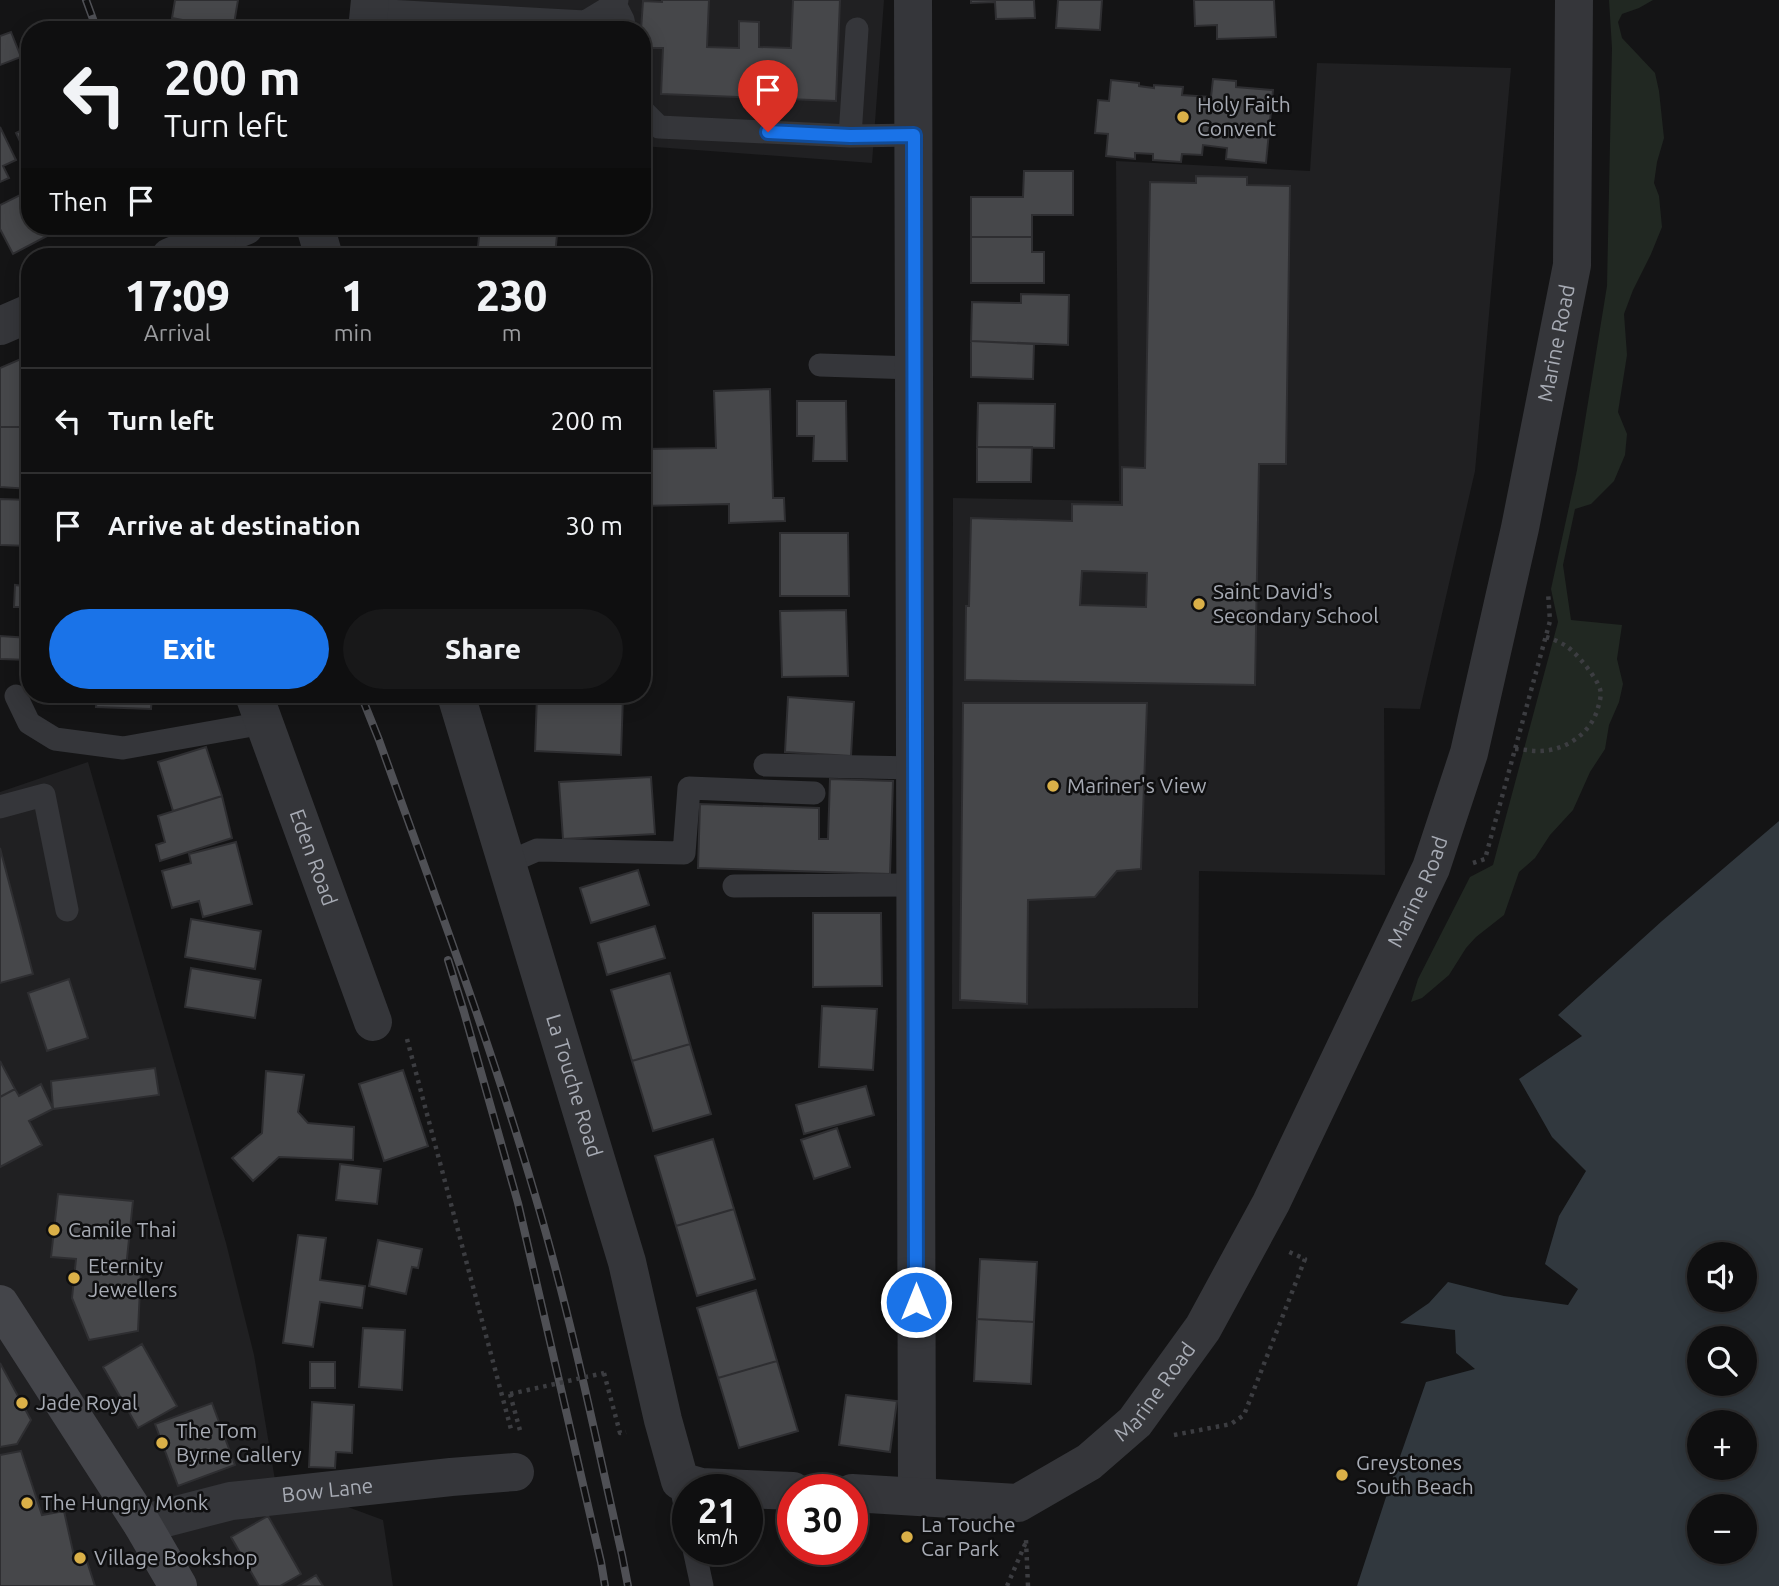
<!DOCTYPE html>
<html lang="en">
<head>
<meta charset="utf-8">
<style>
	body { margin:0; font-family:Ubuntu,sans-serif; background:#181819; color:#f1f3f6; height:100vh; display:flex; flex-direction:column; font-size:26px; white-space:nowrap }
	* { box-sizing:border-box; margin:0 }
	p { font-size:23px; color:#9b9c9f }
	.icon { flex:none; width:38px; height:38px; fill:none; stroke:currentColor; stroke-width:2; stroke-linecap:round; stroke-linejoin:round }
	.map { position:relative; flex:1; overflow:hidden }
	.panel { position:absolute; left:21px; top:248px; width:630px; height:455px; display:flex; flex-direction:column; background:#0f0f10; border-radius:28px; box-shadow:0 4px 18px #0003,0 0 0 2px #2f2f30 }
	.panel>* { flex:none }
	.hud { position:absolute; left:21px; top:21px; width:630px; height:214px; border-radius:28px; box-shadow:0 4px 18px #0003,0 0 0 2px #2f2f30; background:#0f0f10; color:#f1f3f6; overflow:hidden }
	.controls { position:absolute; left:1687px; top:1242px; display:grid; gap:14px }
	.controls a { display:grid; place-items:center; width:70px; height:70px; border-radius:50%; background:#0f0f10; box-shadow:0 4px 18px #0003,0 0 0 2px #2f2f30; font-size:35px }
	.speed { position:absolute; left:672px; top:1474px; display:flex; gap:14px; font-size:35px; font-weight:700; text-align:center }
	.speed>* { display:grid; place-content:center; width:91px; height:91px; border-radius:50%; background:#0f0f10; box-shadow:0 4px 18px #0003,0 0 0 2px #2f2f30; line-height:1 }
	.speed small { font-size:18px; font-weight:400 }
	.speed .limit { border:10px solid #d22; background:#fff; color:#111 }
	.pin { position:absolute; display:grid; place-items:center; width:60px; height:60px; color:#fff; margin:-72px -30px; border-radius:50% 50% 50% 0; rotate:-45deg; box-shadow:0 0 7px #0007 }
	.pin .icon { rotate:45deg }
	.me { position:absolute; width:77px; margin:-38px; rotate:0deg; stroke-linejoin:round; filter:drop-shadow(0 0 5px #0008) }
	.turn { display:flex; align-items:center; gap:24px; height:147px; padding:0 28px; font-size:32px }
	.turn .icon { width:91px; height:91px; stroke-width:2.5 }
	.turn b { display:block; font-size:49px; line-height:60px }
	.then { display:flex; align-items:center; height:66px; padding:0 28px; background:#0003; gap:14px; font-size:26px }
	.eta { display:flex; justify-content:space-evenly; align-items:center; height:119px; text-align:center }
	.eta b { font-size:42px; font-weight:800; line-height:49px }
	.primary-button { display:flex; gap:14px; margin-top:auto; padding:14px 28px }
	.primary-button a { flex:1; height:80px; border-radius:42px; background:#1a73e8; color:#fff; font-size:28px; font-weight:800; line-height:80px; text-align:center }
	.primary-button a+a { background:#181819; color:#f1f3f6 }
	ul { padding:0; list-style:none }
	li { display:flex; align-items:center; gap:21px; height:105px; padding:0 28px; border-top:2px solid #2f2f30 }
	li div { flex:1 }
	li b { display:block; font-size:26px }
	li em { font-style:normal }
	.map>svg:first-child { display:block }
	.built { fill:#202022 }
	.green { fill:#212822 }
	.water { fill:#31383e; fill-rule:evenodd }
	.building { fill:#46474a; stroke:#2e2e31; stroke-width:2; fill-rule:evenodd }
	.lines { fill:none; stroke-linecap:round; stroke-linejoin:round }
	.path { stroke:#3c3d41; stroke-width:4.5; stroke-dasharray:3.5 5; stroke-linecap:butt }
	.service { stroke:#35363a; stroke-width:23 }
	.minor { stroke:#35363a; stroke-width:38 }
	.secondary { stroke:#44454a; stroke-width:38 }
	.rail-casing { stroke:#4f5055; stroke-width:8 }
	.rail { stroke:#0f0f10; stroke-width:5; stroke-dasharray:16; stroke-linecap:butt }
	.path-bridge { stroke:#3c3d41; stroke-width:4.5; stroke-dasharray:3.5 5; stroke-linecap:butt }
	.minor-bridge { stroke:#35363a; stroke-width:38 }
	.route-casing { stroke:#114b97; stroke-width:18 }
	.route { stroke:#1a73e8; stroke-width:12 }
	.poi-dot { fill:#dab048; stroke:#0f0f10; stroke-width:2.5 }
	.labels { text-anchor:middle; stroke-width:5; stroke-linejoin:round; paint-order:stroke }
	.poi-label { font-size:21px; fill:#a7abb4; stroke:#0f0f10; text-anchor:start }
	.street-label { font-size:21px; fill:#a7abb4; stroke:#0f0f10 }
</style>
</head>
<body>
<div class="map">
<svg width="1779" height="1586" viewBox="0 0 1779 1586">
	<rect width="100%" height="100%" fill="#141415"/>
	<path class="built" d="M389,0H884L872,163L642,146V30H387Z
		M1317,63L1511,68L1475,471L1420,709L1384,708L1385,875L1199,871L1198,1008L952,1009L953,498L1119,501L1116,161L1310,171Z
		M88,762L226,1243L254,1355L275,1480L383,1520L393,1586H0V792Z"/>
	<path class="green" d="M1609,0H1653L1639,8L1622,14L1618,22L1622,38L1655,73L1659,91L1664,138L1657,162L1654,183L1659,196L1662,227L1651,254L1633,290L1624,314L1627,355L1618,412L1627,434L1625,455L1614,481L1591,504L1575,509L1563,565L1571,620L1622,625L1617,659L1623,684L1619,702L1609,725L1605,749L1590,772L1573,810L1550,835L1535,858L1519,872L1504,915L1476,937L1466,948L1449,975L1422,998L1411,1002L1418,979L1470,877L1493,865L1558,622L1551,589L1577,470L1607,286L1612,48Z"/>
	<path class="water" d="M1779,821V1586H1357L1387,1494L1426,1382L1475,1369L1456,1353L1455,1330L1400,1323L1429,1303L1448,1282L1504,1296L1568,1305L1578,1289L1545,1264L1559,1216L1586,1171L1552,1137L1519,1079L1582,1036L1558,1015L1662,921ZM1699,1255H1745V1300H1699ZM1699,1339H1745V1384H1699ZM1699,1423H1745V1468H1699ZM1699,1507H1745V1552H1699Z"/>
	<path class="building" d="M175,0H238L233,30H203L204,24L172,18Z
		M662,0H709L707,47L739,48V21L759,22V47L791,48L793,0H840L836,101L661,94L663,48H642L641,30L643,1L662,2Z
		M971,0H1034L1035,18L996,19L995,2L971,3Z
		M1058,0H1102L1100,30L1056,28Z
		M1194,0H1274L1276,37L1217,39V25L1195,26Z
		M11,32L21,57L0,65V36Z
		M1213,79L1236,81V87L1273,90L1266,163L1226,159L1227,148L1203,145L1202,155L1182,154L1181,162L1153,160V154L1135,153V159L1106,156L1108,134L1095,133L1098,100L1109,101L1111,80L1139,83V86L1154,88V85L1183,87L1182,95L1211,97Z
		M30,126V152L26,154L16,133Z
		M0,127L16,160L3,166L9,178L0,182Z
		M1024,171H1073V215H1032V237H971V197H1023Z
		M1196,176L1247,177V185L1290,186L1286,464H1259L1255,685L965,680L966,606H969L971,518L1072,521V504L1122,505V467L1145,468L1150,182L1196,183ZM1082,571L1147,573L1146,607L1080,605Z
		M30,190V226H66L13,254L0,229V205Z
		M480,226H568L567,236L557,235L555,255L537,254L536,257H477Z
		M971,237H1032V252H1044V283H971Z
		M1021,294L1069,295L1068,345L971,341L972,302L1021,303Z
		M642,316H646L649,378H642Z
		M971,341L1034,344L1033,379L971,377Z
		M30,355V427H0V368Z
		M770,389L773,498H784L785,521L729,523V504L642,506V449L716,448L714,391Z
		M797,401H846L847,461H813L814,436H797Z
		M978,403L1055,404L1054,448L977,447Z
		M0,427H30V489L0,487Z
		M977,447H1032L1031,482H977Z
		M0,499L30,500V546L0,545Z
		M780,533H848L849,596H780Z
		M23,574L30,575V607H14L15,585L23,586Z
		M846,610L848,676L782,677L780,611Z
		M0,636L30,638V660L0,659Z
		M97,695H152L151,709L96,707Z
		M537,695L623,696L621,755L535,751Z
		M788,697L854,702L851,756L785,752Z
		M963,703H1147L1141,869L1117,871L1095,897L1028,900L1027,1004L960,1000Z
		M206,747L222,796L173,811L158,762Z
		M651,777L655,834L563,839L559,782Z
		M830,779L893,781L890,874L698,868L700,804L819,808V839H828Z
		M222,796L232,838L160,861L156,845L165,842L158,816Z
		M236,842L252,904L203,917L199,901L172,908L162,871L191,863L189,854Z
		M0,848L33,974L0,983Z
		M638,870L649,905L591,923L580,888Z
		M813,913H881L882,986L813,987Z
		M191,919L261,931L255,969L185,957Z
		M655,926L665,958L607,975L598,943Z
		M191,968L261,980L255,1018L185,1007Z
		M670,973L690,1044L632,1061L611,990Z
		M69,979L88,1038L47,1051L28,993Z
		M822,1006L877,1009L873,1070L819,1067Z
		M690,1044L711,1114L653,1131L632,1061Z
		M0,1061L15,1089L0,1097Z
		M155,1068L159,1095L53,1109L51,1081Z
		M403,1070L428,1146L384,1161L359,1084Z
		M266,1071L304,1075L298,1112L308,1123L354,1127L353,1160L279,1157L253,1181L232,1158L262,1133Z
		M41,1084L53,1109L29,1121L42,1145L0,1167V1097L15,1089L19,1096Z
		M866,1086L874,1115L804,1134L796,1105Z
		M837,1128L850,1167L814,1179L801,1140Z
		M713,1139L734,1209L676,1226L655,1156Z
		M340,1164L381,1169L377,1204L336,1200Z
		M58,1194L133,1201L126,1268L141,1269L138,1331L89,1340L72,1298L76,1259L51,1257Z
		M734,1209L755,1279L697,1296L676,1226Z
		M298,1235L326,1238L320,1280L365,1286L362,1308L320,1302L313,1347L283,1343Z
		M378,1240L422,1249L418,1268L412,1267L406,1294L369,1286Z
		M980,1259L1037,1262L1034,1322L977,1319Z
		M756,1290L777,1361L718,1378L697,1308Z
		M977,1319L1034,1322L1031,1384L974,1381Z
		M363,1328L405,1330L402,1390L359,1387Z
		M142,1344L177,1406L138,1428L103,1367Z
		M777,1361L798,1431L739,1448L718,1378Z
		M310,1362H335V1388H310Z
		M0,1363L31,1420L17,1444L0,1447Z
		M846,1395L897,1401L890,1452L839,1445Z
		M312,1402L354,1405L352,1453L336,1452L335,1468L309,1467Z
		M212,1403L235,1465L178,1486L155,1424Z
		M21,1451L42,1515L64,1511L74,1556L84,1552L95,1586H0V1455Z
		M268,1516L301,1574L280,1586H259L231,1537Z
		M316,1575L323,1586H298Z"/>
	<g class="lines">
		<path class="path" d="M1515,749C1523,749 1530,751 1537,751C1563,752 1589,735 1597,711C1599,704 1602,696 1600,689C1597,678 1576,652 1566,646C1560,642 1553,639 1546,637
			M1473,863L1485,859L1550,621L1548,592
			M407,1039L512,1433
			M604,1373L620,1433L626,1432
			M510,1394L521,1434
			M1174,1435L1231,1424L1244,1415L1305,1259L1287,1251
			M1007,1586L1026,1542
			M1028,1586L1026,1540L1028,1539"/>
		<path class="service" d="M615,4L623,20L625,30
			M369,10L585,22L615,4L617,0
			M857,29L850,136L914,135
			M642,110L659,127L850,136
			M820,365L914,368
			M16,696L29,723L55,739L123,748L264,723
			M765,765L915,768
			M0,807L44,795L67,910
			M507,863L537,850L684,853L689,788L814,793
			M734,886L915,885
			M680,1481L688,1520
			M694,1549L702,1586"/>
		<g class="minor">
			<path d="M913,0L917,1496"/>
			<path d="M367,30L370,0"/>
			<path d="M315,226L324,257"/>
			<path d="M217,237L245,226"/>
			<path d="M0,326L30,313"/>
			<path id="s1" d="M254,695L373,1022"/>
			<path id="s2" d="M456,695L627,1262L663,1420L680,1481L701,1487L793,1491"/>
			<path id="s3" d="M852,1493L1018,1503L1089,1462L1135,1422L1203,1328L1271,1203L1431,868L1469,753L1520,528L1572,265L1574,0"/>
			<path id="s4" d="M142,1524L231,1501L451,1477L515,1472"/>
		</g>
		<path class="secondary" d="M0,1304L142,1524L178,1586"/>
		<g class="rail-casing">
			<path id="rail" d="M86,0L97,30
				M176,226L188,257
				M361,695L379,740C433,891 490,1041 535,1195C570,1313 595,1434 622,1555L628,1586
				M448,960L464,1012L518,1203L601,1562L605,1586"/>
		</g>
		<use href="#rail" class="rail"/>
		<path class="path-bridge" d="M510,1394L604,1373"/>
		<path class="minor-bridge" d="M170,257L217,237"/>
	</g>
	<g class="lines">
		<g class="route-casing">
			<path id="route" d="M768,132L850,136L914,135L916,1302"/>
		</g>
		<use href="#route" class="route"/>
	</g>
	<g class="poi-dot">
		<circle cx="1183" cy="117" r="7"/>
		<circle cx="1199" cy="604" r="7"/>
		<circle cx="1053" cy="786" r="7"/>
		<circle cx="54" cy="1230" r="7"/>
		<circle cx="74" cy="1278" r="7"/>
		<circle cx="22" cy="1403" r="7"/>
		<circle cx="162" cy="1443" r="7"/>
		<circle cx="1342" cy="1475" r="7"/>
		<circle cx="27" cy="1503" r="7"/>
		<circle cx="907" cy="1537" r="7"/>
		<circle cx="80" cy="1558" r="7"/>
	</g>
	<g class="labels">
		<g class="poi-label">
			<text x="1197" y="112">Holy Faith<tspan x="1197" dy="24">Convent</tspan></text>
			<text x="1213" y="599">Saint David's<tspan x="1213" dy="24">Secondary School</tspan></text>
			<text x="1067" y="793">Mariner's View</text>
			<text x="68" y="1237">Camile Thai</text>
			<text x="88" y="1273">Eternity<tspan x="88" dy="24">Jewellers</tspan></text>
			<text x="36" y="1410">Jade Royal</text>
			<text x="176" y="1438">The Tom<tspan x="176" dy="24">Byrne Gallery</tspan></text>
			<text x="1356" y="1470">Greystones<tspan x="1356" dy="24">South Beach</tspan></text>
			<text x="41" y="1510">The Hungry Monk</text>
			<text x="921" y="1532">La Touche<tspan x="921" dy="24">Car Park</tspan></text>
			<text x="94" y="1565">Village Bookshop</text>
		</g>
		<g class="street-label">
			<text dy="7" stroke="none"><textPath href="#s3" startOffset="1479">Marine Road</textPath></text>
			<text dy="7" stroke="none"><textPath href="#s1" startOffset="173">Eden Road</textPath></text>
			<text dy="7" stroke="none"><textPath href="#s3" startOffset="912">Marine Road</textPath></text>
			<text dy="7" stroke="none"><textPath href="#s2" startOffset="408">La Touche Road</textPath></text>
			<text dy="7" stroke="none"><textPath href="#s3" startOffset="345">Marine Road</textPath></text>
			<text dy="7" stroke="none"><textPath href="#s4" startOffset="189">Bow Lane</textPath></text>
		</g>
	</g>
</svg>
<div class="controls">
<a><svg class="icon" aria-label="sound" viewBox="0 0 24 24"><path d="M4 9h4l5-4v14l-5-4H4zM17 9q2 3 0 6"/></svg></a>
<a><svg class="icon" aria-label="search" viewBox="0 0 24 24"><circle cx="10" cy="10" r="6"/><path d="M15 15l6 6"/></svg></a>
<a>+</a>
<a>−</a>
</div>
<div class="speed"><div>21<small>km/h</small></div><div class="limit">30</div></div>
<div class="pin" style="left:768px;top:132px;background:#d93025"><svg class="icon" aria-label="arrive" viewBox="0 0 24 24"><path d="M6 21V4h12l-3 4 3 4H6"/></svg></div>
<svg class="me" style="left:916px;top:1302px" viewBox="-20 -20 40 40"><circle r="17" fill="#1a73e8" stroke="#fff" stroke-width="3"/><path d="M0-11L8 9 0 5-8 9z" fill="#fff"/></svg>
<div class="hud">
<div class="turn"><svg class="icon" aria-label="left" viewBox="0 0 24 24"><path d="M17 20v-9H6M10 6l-5 5 5 5"/></svg><div><b>200 m</b>Turn left</div></div>
<div class="then">Then<svg class="icon" aria-label="arrive" viewBox="0 0 24 24"><path d="M6 21V4h12l-3 4 3 4H6"/></svg></div>
</div>
<section class="panel">
<div class="eta">
<div><b>17:09</b><p>Arrival</p></div>
<div><b>1</b><p>min</p></div>
<div><b>230</b><p>m</p></div>
</div>
<ul>
<li><svg class="icon" aria-label="left" viewBox="0 0 24 24"><path d="M17 20v-9H6M10 6l-5 5 5 5"/></svg><div><b>Turn left</b></div><em>200 m</em></li>
<li><svg class="icon" aria-label="arrive" viewBox="0 0 24 24"><path d="M6 21V4h12l-3 4 3 4H6"/></svg><div><b>Arrive at destination</b></div><em>30 m</em></li>
</ul>
<div class="primary-button"><a>Exit</a><a>Share</a></div>
</section>
</div>
</body>
</html>
